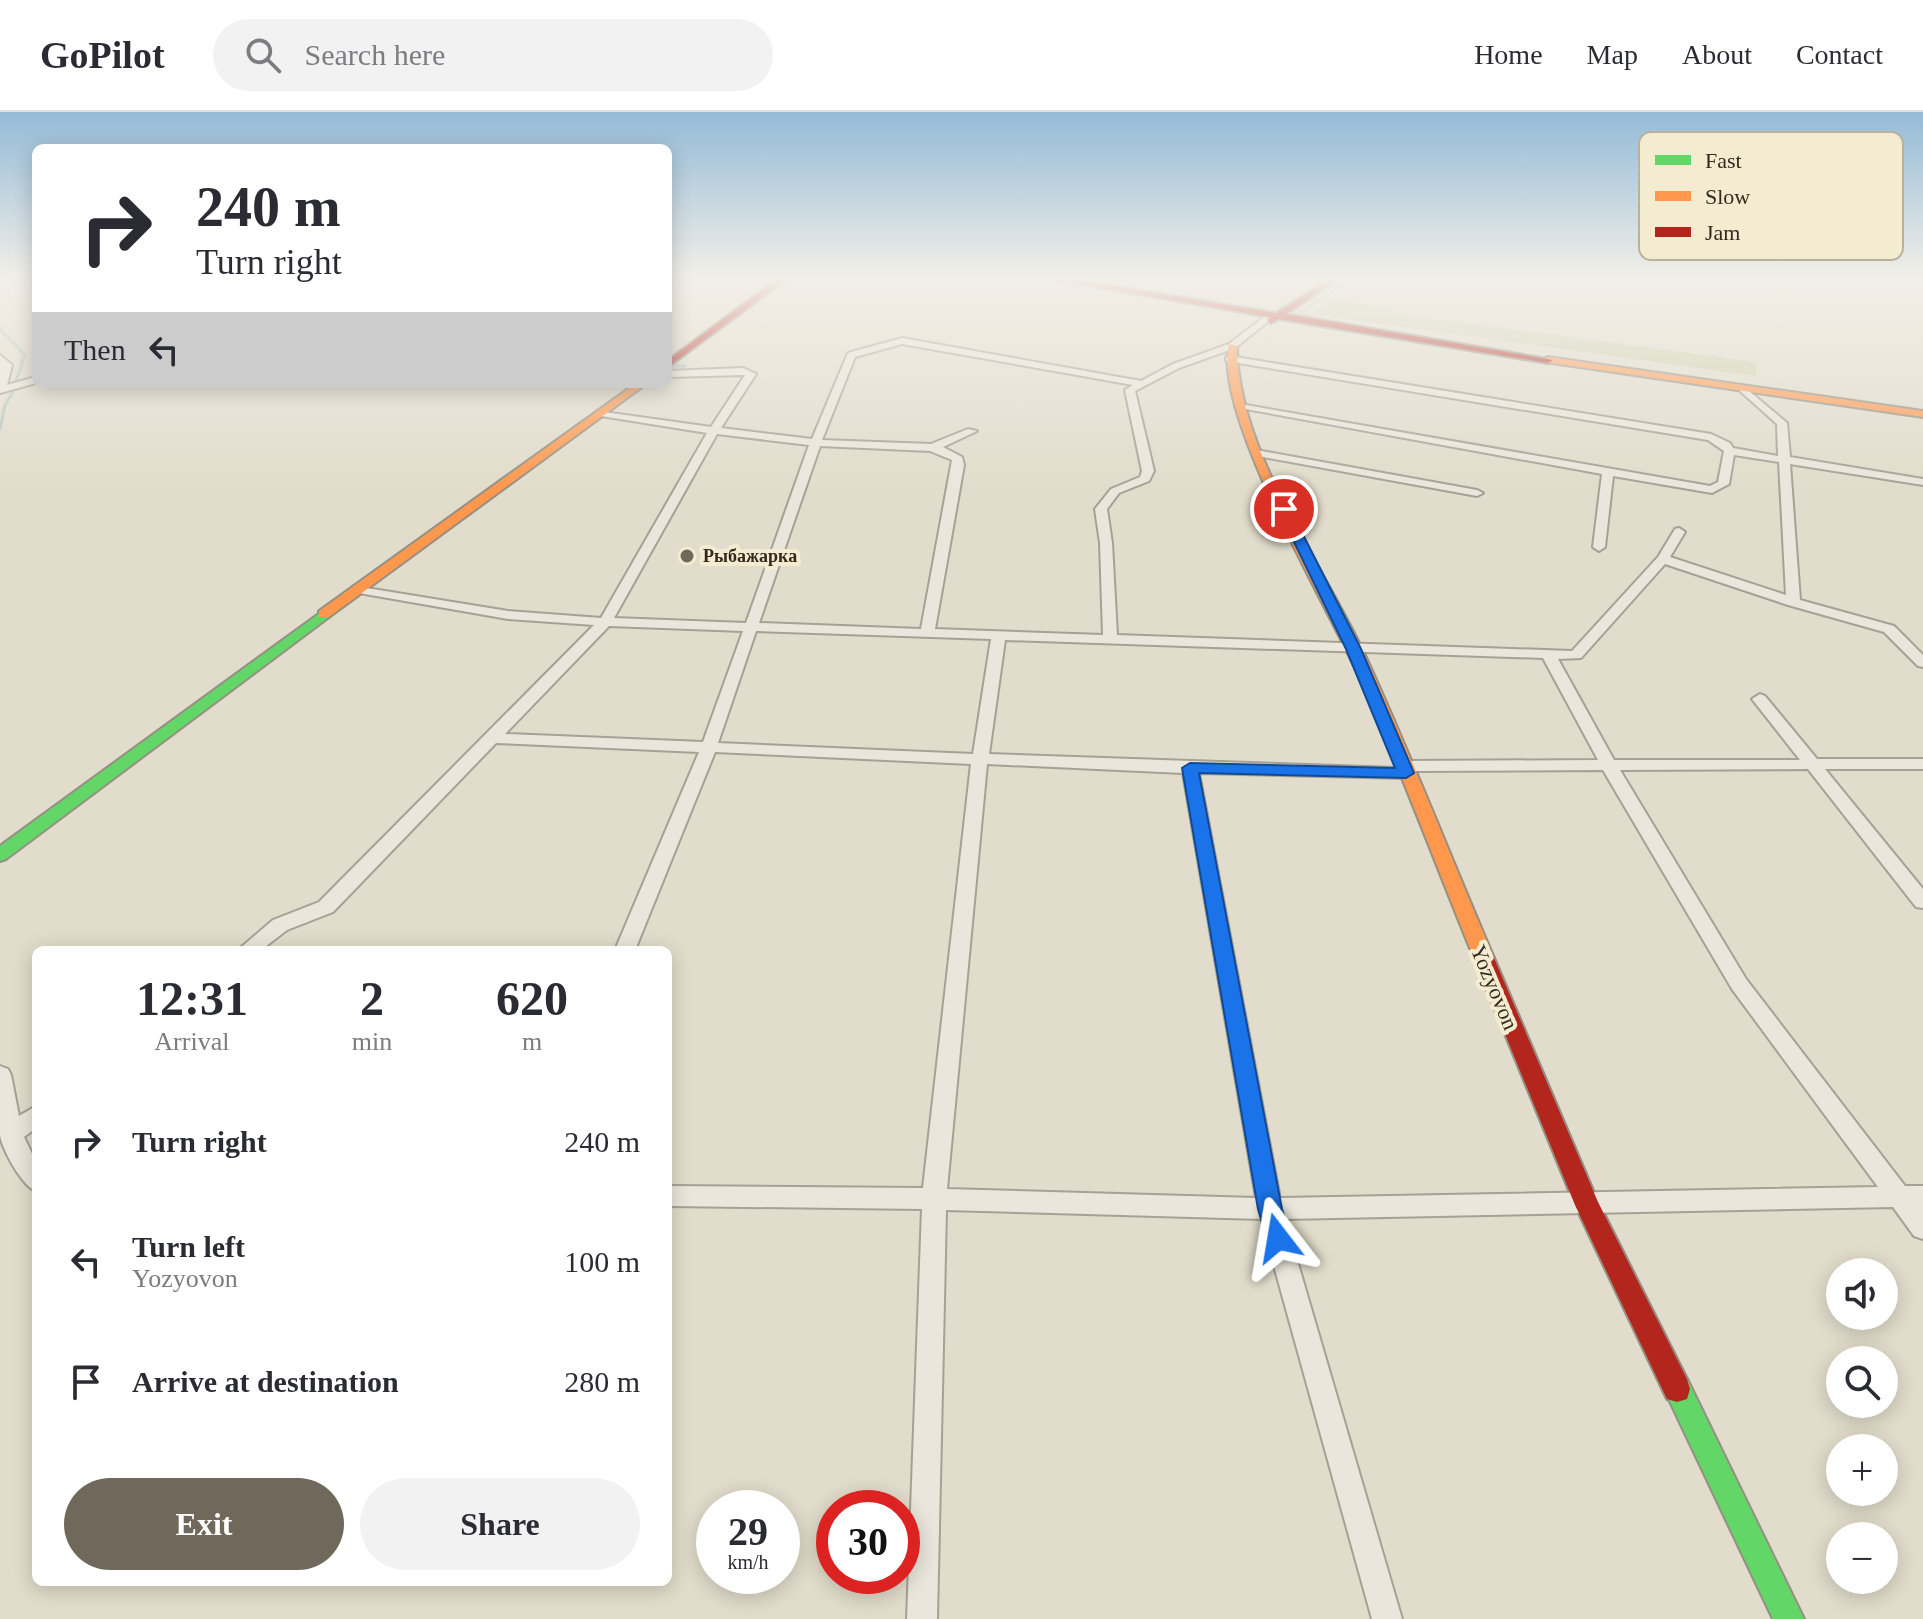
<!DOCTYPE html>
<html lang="en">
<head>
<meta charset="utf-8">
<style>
	body { margin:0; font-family:Georgia,serif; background:#f2f2f3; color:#2b2b33; height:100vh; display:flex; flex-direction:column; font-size:30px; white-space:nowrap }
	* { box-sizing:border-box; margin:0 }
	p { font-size:26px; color:#7c7c81 }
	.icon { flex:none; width:44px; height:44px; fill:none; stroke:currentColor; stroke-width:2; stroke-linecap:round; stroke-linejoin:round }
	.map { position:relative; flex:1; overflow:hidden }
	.side { position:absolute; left:32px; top:834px; width:640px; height:640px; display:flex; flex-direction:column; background:#fff; border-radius:12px; box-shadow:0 4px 20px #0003 }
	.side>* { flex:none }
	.hud { position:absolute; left:32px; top:32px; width:640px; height:244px; border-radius:12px; box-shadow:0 4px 20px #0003; background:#fff; color:#2b2b33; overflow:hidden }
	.buttons { position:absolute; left:1826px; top:1146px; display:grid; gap:16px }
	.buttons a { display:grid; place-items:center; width:72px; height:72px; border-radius:50%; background:#fff; box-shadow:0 4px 20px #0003; font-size:40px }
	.speed { position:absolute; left:696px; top:1378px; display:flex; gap:16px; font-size:40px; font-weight:700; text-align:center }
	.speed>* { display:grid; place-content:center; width:104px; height:104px; border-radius:50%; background:#fff; box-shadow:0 4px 20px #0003; line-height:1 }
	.speed small { font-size:20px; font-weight:400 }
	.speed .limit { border:12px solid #d22; background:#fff; color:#111 }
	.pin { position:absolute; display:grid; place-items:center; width:68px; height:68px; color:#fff; margin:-34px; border:4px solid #fff; border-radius:50%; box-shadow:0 2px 8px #0007 }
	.me { position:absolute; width:88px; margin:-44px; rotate:346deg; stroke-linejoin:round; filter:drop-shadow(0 0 6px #0008) }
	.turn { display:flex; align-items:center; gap:28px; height:168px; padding:0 32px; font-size:36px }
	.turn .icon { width:104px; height:104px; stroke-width:2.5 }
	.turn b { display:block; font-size:56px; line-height:68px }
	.then { display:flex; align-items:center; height:76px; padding:0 32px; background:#0003; gap:16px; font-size:30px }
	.eta { display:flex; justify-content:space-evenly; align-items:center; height:136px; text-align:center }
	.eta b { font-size:48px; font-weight:600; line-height:56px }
	.cta { display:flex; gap:16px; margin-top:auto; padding:16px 32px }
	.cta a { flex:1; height:92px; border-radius:48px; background:#70685a; color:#fff; font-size:32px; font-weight:600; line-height:92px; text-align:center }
	.cta a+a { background:#f2f2f3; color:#2b2b33 }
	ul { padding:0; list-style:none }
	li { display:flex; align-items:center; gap:24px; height:120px; padding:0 32px }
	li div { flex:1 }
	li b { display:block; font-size:30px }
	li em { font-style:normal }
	header { display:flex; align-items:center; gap:48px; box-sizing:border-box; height:112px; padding:0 40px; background:#fff; border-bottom:2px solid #e1e1e2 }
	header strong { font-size:38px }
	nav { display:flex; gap:44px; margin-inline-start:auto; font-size:28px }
	.search { width:560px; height:72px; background:#f2f2f3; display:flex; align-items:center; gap:20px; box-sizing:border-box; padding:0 28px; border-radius:44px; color:#7c7c81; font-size:30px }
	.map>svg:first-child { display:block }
	.green { fill:#cdd1ae }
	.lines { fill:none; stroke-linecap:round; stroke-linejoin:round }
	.stream { stroke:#b6c6be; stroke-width:3 }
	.street-casing { stroke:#a6a194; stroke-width:4 }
	.fast-casing { stroke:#959084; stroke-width:4 }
	.slow-casing { stroke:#959084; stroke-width:4 }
	.jam-casing { stroke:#959084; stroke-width:4 }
	.street { fill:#eae6db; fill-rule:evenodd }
	.fast { fill:#63d668; fill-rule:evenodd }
	.slow { fill:#ff974d; fill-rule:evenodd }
	.jam { fill:#b3261e; fill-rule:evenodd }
	.route { fill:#1a73e8; stroke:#114b97; stroke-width:2 }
	.poi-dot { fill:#70685a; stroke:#f3ecd0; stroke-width:3 }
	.labels { text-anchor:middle; stroke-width:8; stroke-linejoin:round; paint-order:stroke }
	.far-poi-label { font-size:18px; font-weight:bold; fill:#332a1d; stroke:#f3ecd0; text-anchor:start }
	.street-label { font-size:22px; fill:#332a1d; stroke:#f3ecd0 }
	.key { fill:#f3ecd0; stroke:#b9b29a; stroke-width:2 }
	.key-label { font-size:22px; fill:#332a1d }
</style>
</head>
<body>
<header>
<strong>GoPilot</strong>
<div class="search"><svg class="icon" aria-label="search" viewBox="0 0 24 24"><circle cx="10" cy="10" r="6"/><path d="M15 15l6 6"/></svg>Search here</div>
<nav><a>Home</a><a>Map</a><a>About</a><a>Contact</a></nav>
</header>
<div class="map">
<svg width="1923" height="1507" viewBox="0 0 1923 1507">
	<rect width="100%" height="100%" fill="#e1dccb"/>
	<path class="green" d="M1338,184L1351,191L1395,196L1390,201L1756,250V264L1309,202Z"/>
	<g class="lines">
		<path class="stream" d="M1299,201L1352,167
			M0,217L25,243L15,272
			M668,254H685
			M0,317L5,293L14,278"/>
		<g class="street-casing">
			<path id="street" d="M1264,205L1271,207L1235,236L1179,256L1135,279L1154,359L1149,369L1119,381L1107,397L1112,431L1117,523L1572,539L1658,445L1675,417L1679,416L1685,420L1670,445L1786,483L1779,350L1734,343L1729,372L1712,381L1613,364L1605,435L1599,439L1593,435L1602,362L1235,295L1240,292L1710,374L1718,370L1724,339L1708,328L1226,249V245L1229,244L1711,322L1730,331L1733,336L1778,344L1777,312L1739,278L1737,276L1742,273L1787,311L1790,345L1923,367V373L1790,352L1800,488L1894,514L1923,543V555L1918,554L1884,520L1788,493L1665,452L1581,546L1558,547L1614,648H1800L1752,587L1760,582L1765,584L1817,647H1923V657H1825L1923,777V796L1916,795L1808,657L1620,658L1746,867L1905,1074H1923V1127L1914,1124L1893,1095L1285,1107L1402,1507H1372L1261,1107L946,1098L937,1507H907L922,1097L668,1094V1074L923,1076L971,652L715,640L635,838H615L699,640L496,631L333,800L287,818L261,838H238L273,808L319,790L594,513L508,507L359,481L352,477L354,474L508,499L601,506L707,321L601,304L597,303V299L711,315L745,263L668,265V259L743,256L756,262L721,316L812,327L848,241L902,226L1141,269L1173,252L1229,232ZM902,232L1133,273L1125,278L1142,359L1140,365L1111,377L1095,397L1100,431L1103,523L935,517L964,353L962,345L943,335L977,319L968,317L931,332L822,328L855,245ZM717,322L809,333L746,511L614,506ZM820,334L930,339L952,348L921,517L759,511ZM609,514L743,519L703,630L505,622ZM756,519L991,527L973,642L718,631ZM1005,528L1543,546L1598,648L1403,649L1397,651L1396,656L989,642ZM987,652L1183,661L1256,1086L947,1077ZM1603,658L1732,877L1878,1075L1280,1086L1199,661L1406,666L1412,665L1413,659Z
				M0,243L12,253L7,273L36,265V271L0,281Z
				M1256,338L1477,378L1483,381L1477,384L1252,343V339Z
				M0,954L8,957L11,963L19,1004L36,994V1016L24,1025L36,1050V1079C22,1074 2,1037 0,1023C0,1002 0,976 0,954Z"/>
		</g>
		<g class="fast-casing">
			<path id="fast" d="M324,498L329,499V505L6,747L0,749V734Z
				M1677,1264L1687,1267L1804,1507H1773L1664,1277L1667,1267Z"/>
		</g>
		<g class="slow-casing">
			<path id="slow" d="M1229,232L1237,234C1237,337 1319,447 1363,539C1410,640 1450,744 1494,846L1491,851H1477L1474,846C1437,756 1403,664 1364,575C1332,501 1212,303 1229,232Z
				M1548,245L1923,299V305L1545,250L1543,248Z
				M635,272H646L329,505H319V499Z"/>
		</g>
		<g class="jam-casing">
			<path id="jam" d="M777,167H787L668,255V248Z
				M1050,167H1070L1276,201L1329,167H1339L1286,202L1553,248L1548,251L1279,207L1271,211L1267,208L1270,205Z
				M1484,839L1491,841L1494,846L1598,1090L1687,1267L1690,1277L1687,1287L1677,1290L1667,1287L1575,1093L1474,846L1477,841Z"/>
		</g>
		<use href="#street" class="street"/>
		<use href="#fast" class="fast"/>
		<use href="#slow" class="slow"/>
		<use href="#jam" class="jam"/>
	</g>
	<linearGradient id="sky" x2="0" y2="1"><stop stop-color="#94bbd7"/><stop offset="0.44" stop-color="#f2efe8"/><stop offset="1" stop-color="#f2efe8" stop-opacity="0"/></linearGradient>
	<rect width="1923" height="378" fill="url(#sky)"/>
	<path class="route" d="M1284,393L1290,397L1361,537L1414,661L1406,666L1199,661L1282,1097L1291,1126L1287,1134L1278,1137L1269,1134L1258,1097L1182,656L1190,651L1395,656L1346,537L1278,397Z"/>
	<circle class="poi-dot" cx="687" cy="444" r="8"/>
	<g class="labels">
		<g class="far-poi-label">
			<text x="703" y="450">Рыбажарка</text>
		</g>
		<g class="street-label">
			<text transform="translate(1495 875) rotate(67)" y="8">Yozyovon</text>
		</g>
	</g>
	<rect x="1639" y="20" width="264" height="128" rx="12" class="key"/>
	<rect x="1655" y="43" width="36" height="10" fill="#63d668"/>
	<rect x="1655" y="79" width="36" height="10" fill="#ff974d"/>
	<rect x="1655" y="115" width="36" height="10" fill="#b3261e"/>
	<g class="key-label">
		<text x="1705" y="56">Fast</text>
		<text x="1705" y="92">Slow</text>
		<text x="1705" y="128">Jam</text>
	</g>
</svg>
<div class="buttons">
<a><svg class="icon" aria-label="sound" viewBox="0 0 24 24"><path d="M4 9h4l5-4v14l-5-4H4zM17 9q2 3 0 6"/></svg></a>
<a><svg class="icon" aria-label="search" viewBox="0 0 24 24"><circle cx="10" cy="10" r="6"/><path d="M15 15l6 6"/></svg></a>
<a>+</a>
<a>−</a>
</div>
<div class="speed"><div>29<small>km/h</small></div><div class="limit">30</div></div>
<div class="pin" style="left:1284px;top:397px;background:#d93025"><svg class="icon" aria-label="arrive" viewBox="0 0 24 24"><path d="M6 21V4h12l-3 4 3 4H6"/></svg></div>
<svg class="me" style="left:1278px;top:1126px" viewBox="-20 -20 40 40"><path d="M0-17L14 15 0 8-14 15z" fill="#1a73e8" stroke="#fff" stroke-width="4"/></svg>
<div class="hud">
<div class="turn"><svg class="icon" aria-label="right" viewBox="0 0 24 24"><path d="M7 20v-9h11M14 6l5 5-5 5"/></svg><div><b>240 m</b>Turn right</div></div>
<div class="then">Then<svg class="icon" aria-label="left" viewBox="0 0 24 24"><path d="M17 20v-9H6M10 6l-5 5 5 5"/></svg></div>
</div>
<section class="side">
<div class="eta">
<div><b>12:31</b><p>Arrival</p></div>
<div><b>2</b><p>min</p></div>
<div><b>620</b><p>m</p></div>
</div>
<ul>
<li><svg class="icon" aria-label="right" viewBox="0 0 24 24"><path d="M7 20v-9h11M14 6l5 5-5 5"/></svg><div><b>Turn right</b></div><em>240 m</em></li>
<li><svg class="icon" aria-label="left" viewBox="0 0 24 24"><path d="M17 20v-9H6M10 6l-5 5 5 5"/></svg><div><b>Turn left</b><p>Yozyovon</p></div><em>100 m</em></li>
<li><svg class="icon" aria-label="arrive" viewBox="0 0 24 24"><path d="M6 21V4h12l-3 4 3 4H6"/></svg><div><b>Arrive at destination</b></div><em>280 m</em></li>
</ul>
<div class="cta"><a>Exit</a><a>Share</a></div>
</section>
</div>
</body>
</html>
